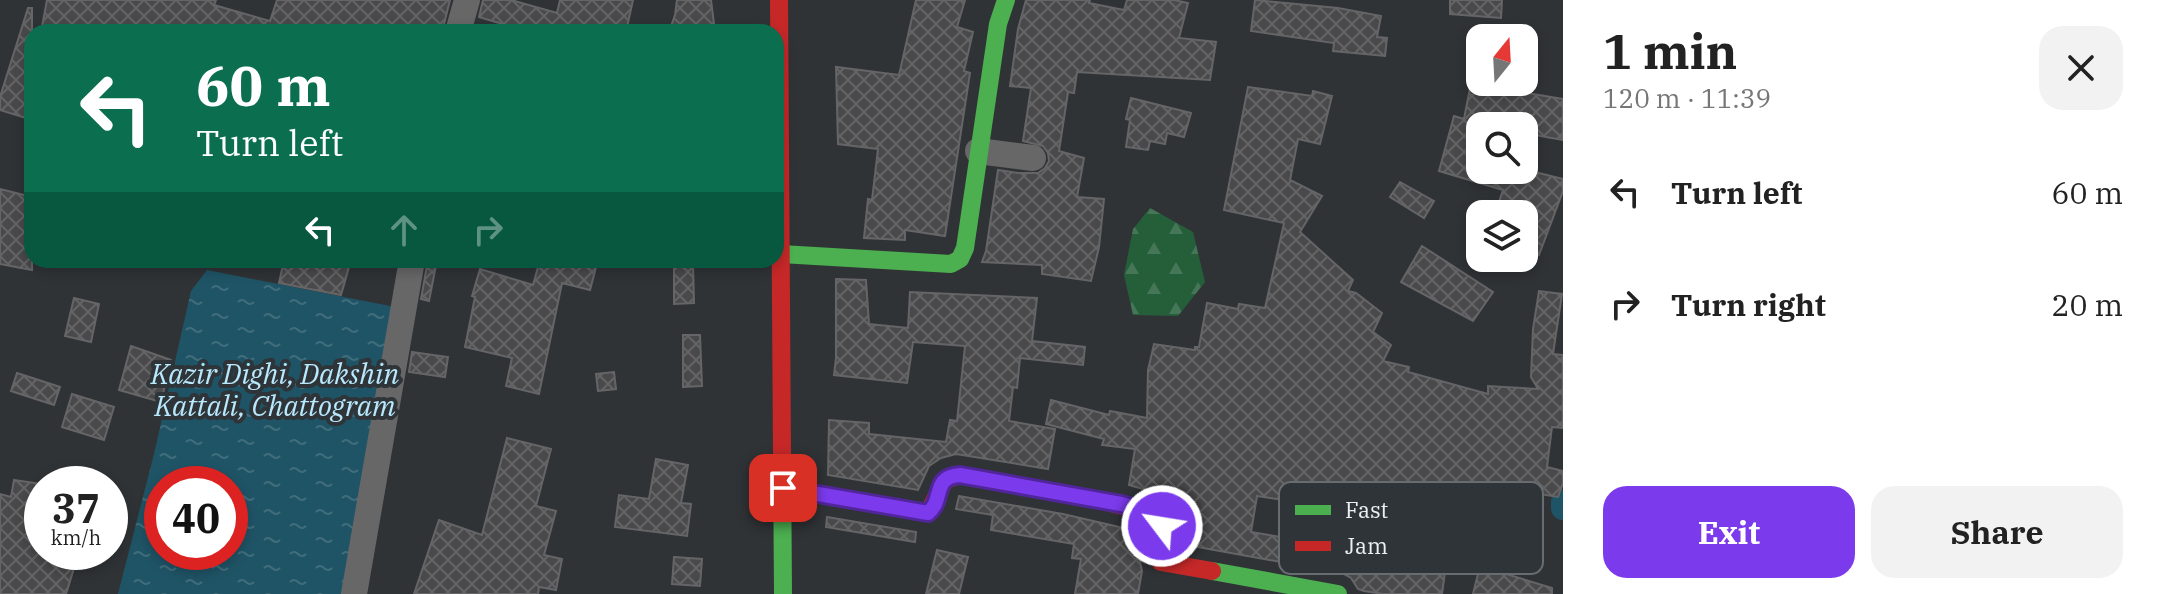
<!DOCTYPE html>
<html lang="en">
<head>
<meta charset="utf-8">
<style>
	body { margin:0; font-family:"IBM Plex Serif",serif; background:#f2f2f2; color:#222; height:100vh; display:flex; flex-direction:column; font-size:30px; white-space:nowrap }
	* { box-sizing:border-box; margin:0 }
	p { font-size:26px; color:#767676 }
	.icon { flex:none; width:44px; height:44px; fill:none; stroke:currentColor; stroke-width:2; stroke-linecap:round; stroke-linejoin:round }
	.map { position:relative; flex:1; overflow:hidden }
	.details { display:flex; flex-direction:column; background:#fff; width:600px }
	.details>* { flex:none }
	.top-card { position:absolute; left:24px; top:24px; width:760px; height:244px; border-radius:24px; box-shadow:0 4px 12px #0003; background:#0b6e4f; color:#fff; overflow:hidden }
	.needle { width:52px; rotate:18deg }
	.fabs { position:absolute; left:1466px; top:24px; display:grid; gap:16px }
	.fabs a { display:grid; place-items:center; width:72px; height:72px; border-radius:16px; background:#fff; box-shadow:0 4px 12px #0003; font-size:40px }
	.speed { position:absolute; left:24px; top:466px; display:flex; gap:16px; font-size:40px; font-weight:700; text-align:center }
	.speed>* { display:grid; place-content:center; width:104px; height:104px; border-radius:50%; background:#fff; box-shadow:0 4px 12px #0003; line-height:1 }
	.speed small { font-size:20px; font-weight:400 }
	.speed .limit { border:12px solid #d22; background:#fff; color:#111 }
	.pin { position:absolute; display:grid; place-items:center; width:68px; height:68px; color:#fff; margin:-34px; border-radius:16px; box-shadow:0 4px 12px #0006 }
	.me { position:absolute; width:88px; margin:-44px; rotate:301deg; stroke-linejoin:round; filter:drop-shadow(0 0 6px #0008) }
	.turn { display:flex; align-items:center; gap:28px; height:168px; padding:0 40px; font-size:36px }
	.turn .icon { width:104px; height:104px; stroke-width:2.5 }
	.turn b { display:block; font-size:56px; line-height:68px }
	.lanes { display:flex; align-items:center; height:76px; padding:0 40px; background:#0003; justify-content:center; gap:40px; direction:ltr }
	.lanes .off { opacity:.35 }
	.round { display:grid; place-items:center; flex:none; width:84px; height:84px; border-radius:24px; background:#f2f2f2 }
	.summary { display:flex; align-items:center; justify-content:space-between; height:136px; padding:0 40px }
	h1 { font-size:48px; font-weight:800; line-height:60px }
	.button { display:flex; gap:16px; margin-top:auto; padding:16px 40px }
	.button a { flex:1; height:92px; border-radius:24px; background:#7c3aed; color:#fff; font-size:32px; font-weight:800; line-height:92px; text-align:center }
	.button a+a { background:#f2f2f2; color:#222 }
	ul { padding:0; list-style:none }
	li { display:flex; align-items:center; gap:24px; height:112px; padding:0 40px }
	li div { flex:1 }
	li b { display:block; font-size:30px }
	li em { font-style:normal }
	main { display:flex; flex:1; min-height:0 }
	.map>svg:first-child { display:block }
	.forest { fill:url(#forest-firs) }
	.water { fill:url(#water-ripples); fill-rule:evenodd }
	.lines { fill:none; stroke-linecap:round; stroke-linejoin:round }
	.canal { stroke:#1f5466; stroke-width:24 }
	.building { fill:url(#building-cross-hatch); stroke:#656567; stroke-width:2; fill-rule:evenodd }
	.street { stroke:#686767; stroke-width:26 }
	.fast { stroke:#4caf50; stroke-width:18 }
	.jam { stroke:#c62828; stroke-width:18 }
	.route-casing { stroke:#51269a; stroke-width:20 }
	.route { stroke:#7c3aed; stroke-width:14 }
	.labels { text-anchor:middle; stroke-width:8; stroke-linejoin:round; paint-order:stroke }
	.water-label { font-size:28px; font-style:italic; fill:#b8e9fd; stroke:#2e3438 }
	.key { fill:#2e3438; stroke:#676c70; stroke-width:2 }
	.key-label { font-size:22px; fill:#edf0f3 }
</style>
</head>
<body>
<main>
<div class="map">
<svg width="1563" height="594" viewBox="0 0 1563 594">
	<defs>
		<pattern id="forest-firs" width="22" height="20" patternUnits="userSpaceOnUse" patternTransform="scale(2)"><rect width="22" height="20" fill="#255f3a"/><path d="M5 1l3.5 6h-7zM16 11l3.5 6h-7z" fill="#457657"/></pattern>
		<pattern id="water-ripples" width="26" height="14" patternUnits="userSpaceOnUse" patternTransform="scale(2)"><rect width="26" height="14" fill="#1f5466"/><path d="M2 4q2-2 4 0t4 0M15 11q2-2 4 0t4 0" fill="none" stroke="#406d7c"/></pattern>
		<pattern id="building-cross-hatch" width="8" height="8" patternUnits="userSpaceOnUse" patternTransform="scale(2)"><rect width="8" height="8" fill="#49494b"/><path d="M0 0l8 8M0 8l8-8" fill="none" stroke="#646465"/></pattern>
	</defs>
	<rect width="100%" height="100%" fill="#303336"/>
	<path class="forest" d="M1150,208L1193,232L1205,282L1178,316L1133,315L1124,275L1133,229Z"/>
	<path class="water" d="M207,270L395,307L347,594H118L154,454L191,291ZM162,484H230V552H162Z"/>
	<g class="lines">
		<path class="canal" d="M1563,502V508"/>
	</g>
	<path class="building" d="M47,0H216L214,5L270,21L277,0H450L442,32H41Z
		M483,0H511L557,13L560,0H633L626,32H530L479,17Z
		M677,0H711L715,32H669L675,15Z
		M916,0H965L957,27L973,32L964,71L970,73L945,236L905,230V240L864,238L868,199L872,200L878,149L838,144L836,67L899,75Z
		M1026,0H1090L1089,3L1124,10L1127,0H1174L1188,3L1179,38L1216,42L1210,80L1077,72L1074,93L1068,92L1059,151L1084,158L1077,197L1104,199L1099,247L1091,281L1042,274V265L982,262L986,251L998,170L1018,173H1038L1045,168L1049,161L1048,153L1043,146L1023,141L1031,88L1010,86L1018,29Z
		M1255,0L1338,8L1381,16L1377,37L1387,38L1385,56L1333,51L1334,43L1251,31Z
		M1450,0H1502L1501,18L1450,14Z
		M28,8H32V120L0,110V97Z
		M1485,82H1529L1527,93L1563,99V140L1529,134L1530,129L1524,126L1480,117V170H1527L1563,179V191L1539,255L1524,250V214H1514L1497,208L1503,190L1439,171L1454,116L1464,119L1471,83L1484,88Z
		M1248,87L1312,96L1313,91L1332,96L1320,144L1298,139L1290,180L1322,196L1300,232L1353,280L1348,291L1356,293L1382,313L1373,332L1391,345L1383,361L1409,367L1408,372L1488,394V386L1538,389L1531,377L1533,329L1539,291L1562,294L1553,354L1563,355V428L1552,427L1547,467L1563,471V483L1558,497L1497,487L1496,491L1441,483L1435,533L1450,535L1442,594H1383L1364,591L1358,589L1351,578L1342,573L1181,544L1182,517L1171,502L1157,493L1129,485L1135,449L1102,445L1104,439L1046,424L1051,400L1109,415L1110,411L1147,418L1148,370L1154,344L1195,350V347H1199L1207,303L1238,309L1239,304L1265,308L1284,223L1224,210ZM1257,496L1310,504L1304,541L1251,532Z
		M1131,98L1191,113L1184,137L1167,133L1165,144L1150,141L1148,150L1126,147L1130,120L1126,119Z
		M1400,182L1434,201L1424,218L1390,197Z
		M0,189L32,197V270L0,264Z
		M1422,246L1493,292L1473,321L1401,282Z
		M284,260H351L341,295L279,283Z
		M428,260H437L429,301L421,299Z
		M540,260H598L590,290L562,283L539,394L506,386L512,358L465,347L475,297L472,296L480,269L533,285Z
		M674,265H693L694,303L674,304Z
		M836,279L866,280L869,324L908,328L910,292L1037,298L1032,341L1085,347L1083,365L1020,358L1017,388L1013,387L1009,421L1055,429L1048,469L956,454L941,458L929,466L918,490L828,475L829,420L869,423V434L946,442L950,420L957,421L965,346L913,342L907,383L834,375L836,358Z
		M74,298L99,304L91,342L65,336Z
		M683,335H700L702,386L683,387Z
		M131,346L171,360L161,402L119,390Z
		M412,352L448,357L445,377L409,372Z
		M614,372L616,389L598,391L596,374Z
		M17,373L60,387L54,405L11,391Z
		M72,394L114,407L104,440L62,427Z
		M507,438L551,449L536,506L556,511L544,555L562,559L556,590L539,587L538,594H414L439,520L482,535Z
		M656,459L688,465L681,503L691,504L687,536L615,527L619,495L649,499Z
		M14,480L42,484V552H79L66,594H0V494L11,497Z
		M959,496L1063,514L1141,532L1138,553L1142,571L1138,594H1075L1081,559L1072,558L1074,544L991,530L993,515L956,509Z
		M827,517L916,532L915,542L826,527Z
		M937,550L968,557L959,594H926Z
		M674,557L702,559L700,586L672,584Z
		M1480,566L1552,588V594H1473Z"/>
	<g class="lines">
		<path class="street" d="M458,32L467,0
			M978,151L1033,158
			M354,594L412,260"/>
		<path class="fast" d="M781,254L951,264L960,259L965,248L998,24L1006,0
			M782,453L783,594
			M1212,571L1338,594"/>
		<path class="jam" d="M779,0L782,453
			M783,488L928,513L945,480L960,475L1100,500L1150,513L1160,519C1164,534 1157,547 1161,562L1212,571"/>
	</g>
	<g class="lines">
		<g class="route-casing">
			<path id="route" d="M783,488L928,513C945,499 931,477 960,475L1121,504L1153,513L1160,517L1162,526"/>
		</g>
		<use href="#route" class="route"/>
	</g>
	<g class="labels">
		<g class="water-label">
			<text x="275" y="384">Kazir Dighi, Dakshin<tspan x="275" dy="32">Kattali, Chattogram</tspan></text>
		</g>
	</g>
	<rect x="1279" y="482" width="264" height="92" rx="12" class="key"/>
	<rect x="1295" y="505" width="36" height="10" fill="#4caf50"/>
	<rect x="1295" y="541" width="36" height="10" fill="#c62828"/>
	<g class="key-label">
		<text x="1345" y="518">Fast</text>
		<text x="1345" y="554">Jam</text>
	</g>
</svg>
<div class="fabs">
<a><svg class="needle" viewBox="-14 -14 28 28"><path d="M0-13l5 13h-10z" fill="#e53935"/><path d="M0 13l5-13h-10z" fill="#767676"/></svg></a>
<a><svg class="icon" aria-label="search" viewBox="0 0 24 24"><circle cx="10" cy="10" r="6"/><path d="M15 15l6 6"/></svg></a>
<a><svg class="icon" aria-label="layers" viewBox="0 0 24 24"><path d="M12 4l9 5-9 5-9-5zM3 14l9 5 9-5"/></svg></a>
</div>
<div class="speed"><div>37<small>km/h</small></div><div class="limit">40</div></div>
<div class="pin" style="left:783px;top:488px;background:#d93025"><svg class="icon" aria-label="arrive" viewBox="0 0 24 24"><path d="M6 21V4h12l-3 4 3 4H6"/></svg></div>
<svg class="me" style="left:1162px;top:526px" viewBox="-20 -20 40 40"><circle r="17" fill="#7c3aed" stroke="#fff" stroke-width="3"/><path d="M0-11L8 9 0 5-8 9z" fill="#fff"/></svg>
<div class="top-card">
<div class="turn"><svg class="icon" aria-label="left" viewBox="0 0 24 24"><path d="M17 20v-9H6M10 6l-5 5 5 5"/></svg><div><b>60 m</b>Turn left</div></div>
<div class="lanes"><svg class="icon" aria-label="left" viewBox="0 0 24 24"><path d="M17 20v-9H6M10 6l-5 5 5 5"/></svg><svg class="icon off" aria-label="ahead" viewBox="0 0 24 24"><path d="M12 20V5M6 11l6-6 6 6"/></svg><svg class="icon off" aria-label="right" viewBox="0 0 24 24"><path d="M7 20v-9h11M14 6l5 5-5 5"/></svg></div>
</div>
</div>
<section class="details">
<div class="summary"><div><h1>1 min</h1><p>120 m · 11:39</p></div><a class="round"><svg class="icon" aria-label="close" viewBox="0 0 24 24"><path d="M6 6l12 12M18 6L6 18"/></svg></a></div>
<ul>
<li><svg class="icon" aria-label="left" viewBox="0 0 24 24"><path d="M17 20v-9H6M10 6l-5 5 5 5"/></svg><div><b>Turn left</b></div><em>60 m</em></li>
<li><svg class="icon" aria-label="right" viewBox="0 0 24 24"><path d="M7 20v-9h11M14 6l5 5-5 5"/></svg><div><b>Turn right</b></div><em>20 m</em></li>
</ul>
<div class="button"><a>Exit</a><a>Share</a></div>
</section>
</main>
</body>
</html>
